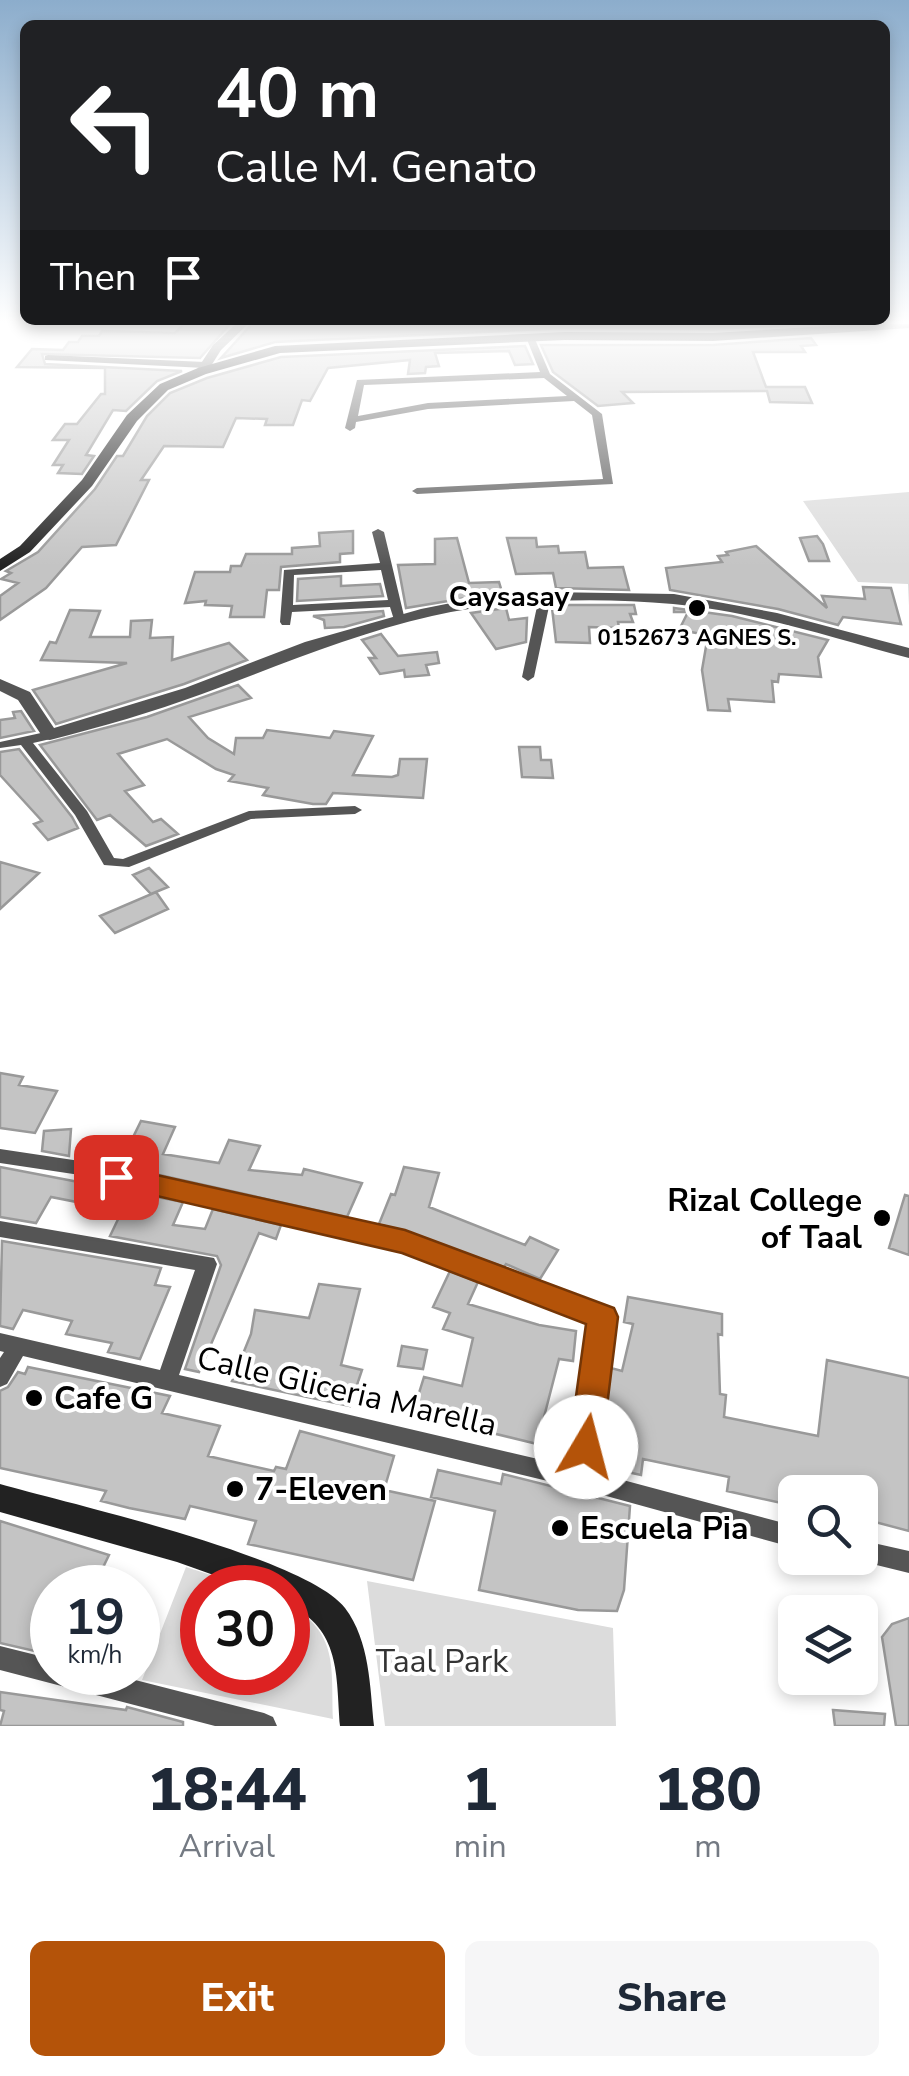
<!DOCTYPE html>
<html lang="en">
<head>
<meta charset="utf-8">
<style>
	body { margin:0; font-family:"Nunito Sans",sans-serif; background:#f6f6f7; color:#1f2937; height:100vh; display:flex; flex-direction:column; font-size:38px; white-space:nowrap }
	* { box-sizing:border-box; margin:0 }
	p { font-size:32px; color:#747a83 }
	.icon { flex:none; width:55px; height:55px; fill:none; stroke:currentColor; stroke-width:2; stroke-linecap:round; stroke-linejoin:round }
	.map { position:relative; height:1726px; overflow:hidden }
	.sheet { display:flex; flex-direction:column; background:#fff; flex:1 }
	.sheet>* { flex:none }
	.top-card { position:absolute; left:20px; top:20px; width:870px; height:305px; border-radius:15px; box-shadow:0 5px 15px #0003; background:#202124; color:#fff; overflow:hidden }
	.controls { position:absolute; left:778px; top:1475px; display:grid; gap:20px }
	.controls a { display:grid; place-items:center; width:100px; height:100px; border-radius:15px; background:#fff; box-shadow:0 5px 15px #0003; font-size:50px }
	.speed { position:absolute; left:30px; top:1565px; display:flex; gap:20px; font-size:50px; font-weight:700; text-align:center }
	.speed>* { display:grid; place-content:center; width:130px; height:130px; border-radius:50%; background:#fff; box-shadow:0 5px 15px #0003; line-height:1 }
	.speed small { font-size:25px; font-weight:400 }
	.speed .limit { border:15px solid #d22; background:#fff; color:#111 }
	.pin { position:absolute; display:grid; place-items:center; width:85px; height:85px; color:#fff; margin:-42px; border-radius:20px; box-shadow:0 5px 15px #0006 }
	.me { position:absolute; width:110px; margin:-55px; rotate:8deg; stroke-linejoin:round; filter:drop-shadow(0 0 8px #0008) }
	.turn { display:flex; align-items:center; gap:35px; height:210px; padding:0 30px; font-size:45px }
	.turn .icon { width:130px; height:130px; stroke-width:2.5 }
	.turn b { display:block; font-size:70px; line-height:85px }
	.then { display:flex; align-items:center; height:95px; padding:0 30px; background:#0003; gap:20px; font-size:38px }
	.eta { display:flex; justify-content:space-evenly; align-items:center; height:170px; text-align:center }
	.eta b { font-size:60px; font-weight:800; line-height:70px }
	.action { display:flex; gap:20px; margin-top:auto; padding:20px 30px }
	.action a { flex:1; height:115px; border-radius:15px; background:#b45309; color:#fff; font-size:40px; font-weight:800; line-height:115px; text-align:center }
	.action a+a { background:#f6f6f7; color:#1f2937 }
	.map>svg:first-child { display:block }
	.green { fill:#dcdcdc }
	.building { fill:#c4c4c4; stroke:#999; stroke-width:2.5 }
	.lines { fill:none; stroke-linecap:round; stroke-linejoin:round }
	.minor { fill:#555; fill-rule:evenodd }
	.tertiary { fill:#555; fill-rule:evenodd }
	.secondary { fill:#222; fill-rule:evenodd }
	.route { fill:#b45309; stroke:#753606; stroke-width:2.5 }
	.poi-dot { fill:#000; stroke:#fff; stroke-width:4 }
	.labels { text-anchor:middle; stroke-width:8; stroke-linejoin:round; paint-order:stroke }
	.far-poi-label { font-size:22px; font-weight:bold; fill:#000; stroke:#fff }
	.far-quarter-label { font-size:28px; font-weight:bold; fill:#000; stroke:#fff }
	.near-poi-label { font-size:32px; font-weight:bold; fill:#000; stroke:#fff; text-anchor:start }
	.near-street-label { font-size:32px; fill:#000; stroke:#fff }
	.near-park-label { font-size:32px; fill:#333; stroke:#fff }
</style>
</head>
<body>
<div class="map">
<svg width="909" height="1726" viewBox="0 0 909 1726">
	<rect width="100%" height="100%" fill="#fff"/>
	<path class="green" d="M909,492V606L908,584L858,582L803,501Z
		M186,1567L248,1587L202,1588V1672H288V1604C339,1633 331,1667 333,1719L142,1680Z
		M367,1581L613,1628L616,1726H385Z"/>
	<path class="building" d="M184,324H230L200,358L42,354L45,364L182,371L157,381L126,411L113,410L86,455L94,456L82,474L58,473L63,465H53L69,440H53L65,424H77L101,394H105V368L17,367L32,349L63,350L69,342H78L82,336H99L102,331L175,333Z
		M252,324L679,327L790,325L713,329L565,328L275,342L221,358Z
		M811,338L816,345L801,346L805,352H753L766,387H805L812,403L770,402L767,391L622,392L633,403L598,406L553,372L541,345H713Z
		M525,346L533,364L515,365L509,351L435,353L439,366L426,367L425,373L408,374L410,360L328,368L310,401L302,400L293,425H265L267,419L236,418L223,447L164,446L141,480H149L116,545L82,547L46,588L0,620V596L18,583L1,579L11,573L6,571L38,552L95,489L117,456H123L147,416L170,393L207,378L281,357Z
		M353,531V553L340,554V562L281,567L279,590H267L264,617H230L232,606L205,605L206,601L185,603L195,572H230L231,566H241L246,554H292V548L320,546L319,533Z
		M817,536L823,544L829,561H809L800,538Z
		M457,538L469,583L499,582L502,592L406,608L398,565L435,564V539Z
		M507,538H536L537,547L558,546L559,553L585,552L588,568L623,567L629,590L556,588L553,573L516,574Z
		M756,546L827,608L822,596L865,599L863,587L891,588L901,624L843,617L838,625L778,609L670,590L666,568L722,562L718,556L728,555L726,552Z
		M341,576V586L380,584L383,596L297,601L298,579Z
		M559,605H634L636,614H630L633,622H618L619,628L589,627L590,643L556,642L552,608H559Z
		M506,608L509,620L527,618L526,642L496,649L471,613Z
		M674,608L732,616L828,640L818,657L821,677L779,674L778,682L772,681L774,702L728,699L730,711L708,710L702,670L708,635L679,630L688,612H674Z
		M70,610L100,611L90,637H130L131,621L152,620L150,638L173,637L172,660L229,643L247,660L184,684L56,724L33,690L127,663L41,660L50,642L56,643Z
		M383,611L384,616L344,627L325,628L324,620L313,616Z
		M381,634L398,656L437,652L439,663L426,665L429,675L405,677L404,670L380,674L369,658H376L362,640Z
		M238,685L251,698L189,717L208,738L234,754L236,738H263L267,730L330,738L334,731L373,736L353,775L392,777L398,775L400,759H427L423,798L333,793L326,804H313L263,795L268,788L229,781L234,775L216,769L167,739L118,754L144,785L125,791L153,822L161,819L178,834L146,846L110,815L97,820L40,745L147,717Z
		M21,711L34,731L0,738V720L15,718L13,712Z
		M519,747H540L541,760H551L553,778L522,777Z
		M19,749L72,817L78,828L48,840L34,824L42,821L0,775V752Z
		M0,862L39,873L0,909Z
		M149,868L168,887L151,894L133,875Z
		M156,892L168,909L115,933L100,916Z
		M0,1073L23,1077L19,1085L57,1091L35,1133L0,1128Z
		M141,1121L175,1127L163,1154L219,1163L229,1140L260,1146L249,1170L302,1175L304,1169L362,1183L347,1217L119,1166Z
		M71,1129L69,1156L42,1151L44,1131Z
		M0,1167L183,1202L173,1225L205,1229L213,1209L281,1225L276,1239L259,1233L199,1372L185,1369L221,1265L217,1256L110,1236L122,1211L51,1197L36,1223L0,1217Z
		M404,1167L439,1173L429,1207L525,1245L530,1237L558,1250L540,1279L506,1264L504,1267L379,1224L391,1194L395,1195Z
		M905,1195L909,1196V1255L889,1248Z
		M2,1241L161,1268L155,1285L170,1287L140,1359L108,1352L112,1343L66,1334L72,1321L23,1310L13,1329L0,1326Z
		M450,1271L478,1282L468,1304L539,1325L576,1331L573,1361L559,1359L537,1444L492,1433L494,1425L414,1409L424,1377L462,1386L473,1338L443,1329L450,1313L433,1307Z
		M319,1284L360,1289L341,1365L362,1370L350,1406L232,1381L251,1334L255,1310L309,1318Z
		M628,1297L722,1314V1335L718,1334L720,1394L726,1395L724,1417L818,1436L827,1360L909,1378V1531L860,1518V1492H795V1506L727,1491L729,1477L643,1459L641,1475L604,1467L614,1408L605,1406L611,1368L622,1371L633,1324L624,1322Z
		M402,1346L427,1350L423,1369L398,1366Z
		M28,1367L170,1396L162,1413L220,1426L208,1456L274,1471L276,1467L286,1469L300,1431L394,1456L384,1490L435,1501L413,1580L248,1544L256,1521L190,1506L185,1519L129,1508L101,1501L106,1491L0,1468V1391L8,1387L18,1372L25,1374Z
		M438,1470L501,1484L503,1474L630,1506L624,1590L617,1611L578,1610L479,1590L495,1511L431,1497Z
		M0,1521L109,1555L93,1588H52V1655L0,1643Z
		M909,1618V1726H896L882,1637L892,1624Z
		M0,1692L126,1710L127,1707L183,1722V1726H0L4,1711L0,1710Z
		M833,1710L885,1714L884,1726H835Z"/>
	<g class="lines">
		<path class="minor" d="M530,334L534,337L550,374L602,414L613,484L417,494L412,491L417,488L603,479L592,415L574,401L428,409L356,422L355,428L350,431L345,428L357,380L540,372L526,337ZM544,378L567,396L428,403L358,416L364,385Z
			M48,355L205,362L210,365L205,368L45,360V356Z
			M378,529L384,532L405,620L403,623H395L390,607L292,612L290,625H282L280,622L284,570L380,563L372,532ZM381,570L388,600L293,605L294,575Z
			M545,593L551,597L534,677L528,681L522,677L539,597Z
			M50,731L55,732L57,735L55,738L33,743L87,811L114,858L123,859L249,811L355,806L362,810L355,814L251,819L129,867L104,865L75,815L21,745L0,748V742Z
			M0,1149L80,1161L405,1234L610,1311L613,1317L593,1472L795,1526V1548L581,1489L23,1356L7,1384L0,1387V1358L4,1352L0,1351V1333L160,1370L195,1270L0,1237V1221L214,1258L217,1264L179,1375L572,1467L592,1322L403,1249L80,1175L0,1163Z
			M860,1540L909,1551V1573L852,1559L860,1558Z
			M0,1646L52,1659V1672H104L264,1713L273,1717L277,1726H215L0,1670Z"/>
		<path class="tertiary" d="M236,324H248L221,350L206,374H198L196,371L213,345Z
			M545,592L674,594L777,613L909,648V658C832,638 753,611 673,604C596,597 507,599 432,616C353,634 278,666 202,694C153,712 101,727 50,740L44,739L18,700L0,691V679L30,692L54,728L185,688L305,642L421,609L481,597Z"/>
		<path class="secondary" d="M861,324H909V328L713,341L565,340L280,353L206,374L168,390L137,421L92,486L30,552L0,571V559L20,546L82,480L127,415L160,384L198,368L275,346L565,332L713,333Z
			M0,1484C70,1504 306,1557 345,1608C370,1641 370,1687 374,1726H340C336,1674 341,1630 288,1604V1588H250L177,1562L0,1512Z"/>
	</g>
	<linearGradient id="sky" x2="0" y2="1"><stop stop-color="#8cadcc"/><stop offset="0.57" stop-color="#fff"/><stop offset="1" stop-color="#fff" stop-opacity="0"/></linearGradient>
	<rect width="909" height="566" fill="url(#sky)"/>
	<path class="route" d="M116,1166L405,1230L614,1308L618,1317L602,1447L597,1457L586,1462L574,1457L569,1447L586,1324L402,1253L105,1184L101,1177L105,1169Z"/>
	<g class="poi-dot">
		<circle cx="697" cy="608" r="10"/>
		<circle cx="882" cy="1218" r="10"/>
		<circle cx="34" cy="1398" r="10"/>
		<circle cx="235" cy="1489" r="10"/>
		<circle cx="560" cy="1528" r="10"/>
	</g>
	<g class="labels">
		<g class="far-poi-label">
			<text x="697" y="645">0152673 AGNES S.</text>
		</g>
		<g class="far-quarter-label">
			<text x="509" y="606">Caysasay</text>
		</g>
		<g class="near-poi-label">
			<text x="862" y="1211" text-anchor="end">Rizal College<tspan x="862" dy="37">of Taal</tspan></text>
			<text x="54" y="1409">Cafe G</text>
			<text x="255" y="1500">7-Eleven</text>
			<text x="580" y="1539">Escuela Pia</text>
		</g>
		<g class="near-street-label">
			<text transform="translate(347 1391) rotate(13)" y="11">Calle Gliceria Marella</text>
		</g>
		<g class="near-park-label">
			<text x="442" y="1672">Taal Park</text>
		</g>
	</g>
</svg>
<div class="controls">
<a><svg class="icon" aria-label="search" viewBox="0 0 24 24"><circle cx="10" cy="10" r="6"/><path d="M15 15l6 6"/></svg></a>
<a><svg class="icon" aria-label="layers" viewBox="0 0 24 24"><path d="M12 4l9 5-9 5-9-5zM3 14l9 5 9-5"/></svg></a>
</div>
<div class="speed"><div>19<small>km/h</small></div><div class="limit">30</div></div>
<div class="pin" style="left:116px;top:1177px;background:#d93025"><svg class="icon" aria-label="arrive" viewBox="0 0 24 24"><path d="M6 21V4h12l-3 4 3 4H6"/></svg></div>
<svg class="me" style="left:586px;top:1447px" viewBox="-20 -20 40 40"><circle r="19" fill="#fff"/><path d="M0-13L10 11 0 6-10 11z" fill="#b45309"/></svg>
<div class="top-card">
<div class="turn"><svg class="icon" aria-label="left" viewBox="0 0 24 24"><path d="M17 20v-9H6M10 6l-5 5 5 5"/></svg><div><b>40 m</b>Calle M. Genato</div></div>
<div class="then">Then<svg class="icon" aria-label="arrive" viewBox="0 0 24 24"><path d="M6 21V4h12l-3 4 3 4H6"/></svg></div>
</div>
</div>
<section class="sheet">
<div class="eta">
<div><b>18:44</b><p>Arrival</p></div>
<div><b>1</b><p>min</p></div>
<div><b>180</b><p>m</p></div>
</div>
<div class="action"><a>Exit</a><a>Share</a></div>
</section>
</body>
</html>
